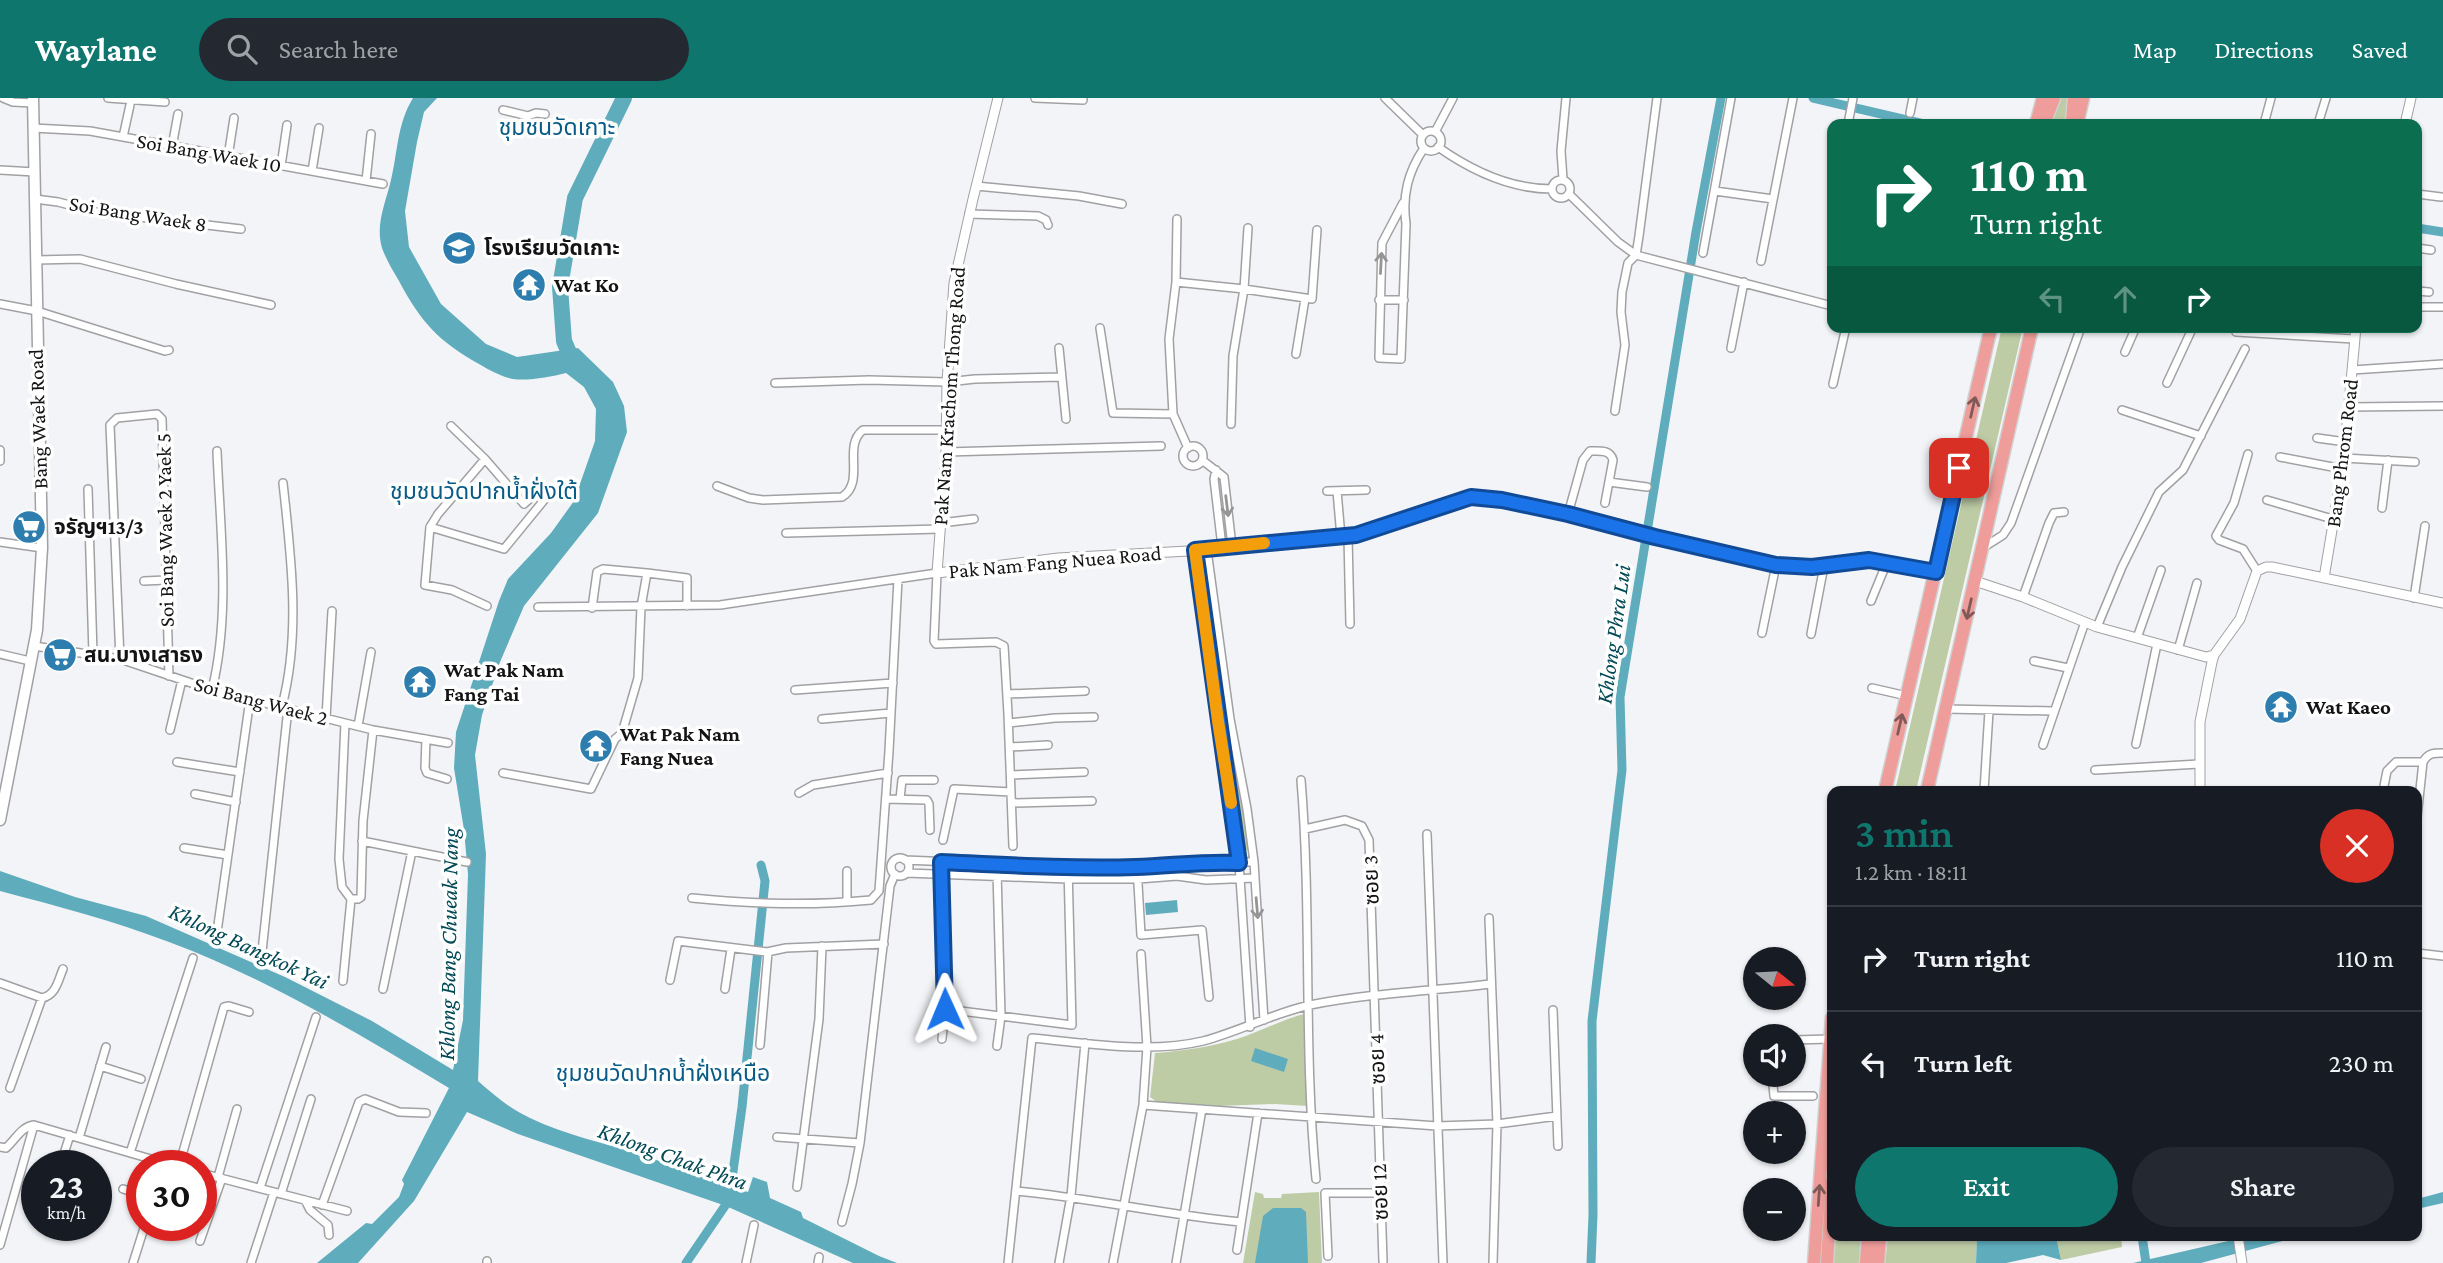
<!DOCTYPE html>
<html lang="en">
<head>
<meta charset="utf-8">
<style>
	body { margin:0; font-family:"Crimson Pro","Noto Sans Thai",serif; background:#242831; color:#f1f3f6; height:100vh; display:flex; flex-direction:column; font-size:26px; white-space:nowrap }
	* { box-sizing:border-box; margin:0 }
	p { font-size:23px; color:#9ea1a6 }
	.icon { flex:none; width:38px; height:38px; fill:none; stroke:currentColor; stroke-width:2; stroke-linecap:round; stroke-linejoin:round }
	.map { position:relative; flex:1; overflow:hidden }
	.sheet { position:absolute; left:1827px; top:688px; width:595px; height:455px; display:flex; flex-direction:column; background:#171b24; border-radius:14px; box-shadow:0 2px 5px #0004 }
	.sheet>* { flex:none }
	.guide { position:absolute; left:1827px; top:21px; width:595px; height:214px; border-radius:14px; box-shadow:0 2px 5px #0004; background:#0b6e4f; color:#fff; overflow:hidden }
	.needle { width:46px; rotate:108deg }
	.controls { position:absolute; left:1743px; top:849px; display:grid; gap:14px }
	.controls a { display:grid; place-items:center; width:63px; height:63px; border-radius:50%; background:#171b24; box-shadow:0 2px 5px #0004; font-size:35px }
	.speed { position:absolute; left:21px; top:1052px; display:flex; gap:14px; font-size:35px; font-weight:700; text-align:center }
	.speed>* { display:grid; place-content:center; width:91px; height:91px; border-radius:50%; background:#171b24; box-shadow:0 2px 5px #0004; line-height:1 }
	.speed small { font-size:18px; font-weight:400 }
	.speed .limit { border:10px solid #d22; background:#fff; color:#111 }
	.pin { position:absolute; display:grid; place-items:center; width:60px; height:60px; color:#fff; margin:-30px; border-radius:14px; box-shadow:0 4px 10px #0006 }
	.me { position:absolute; width:77px; margin:-38px; rotate:359deg; stroke-linejoin:round; filter:drop-shadow(0 0 5px #0008) }
	.turn { display:flex; align-items:center; gap:24px; height:147px; padding:0 28px; font-size:32px }
	.turn .icon { width:91px; height:91px; stroke-width:2.5 }
	.turn b { display:block; font-size:49px; line-height:60px }
	.lanes { display:flex; align-items:center; height:66px; padding:0 28px; background:#0003; justify-content:center; gap:35px; direction:ltr }
	.lanes .off { opacity:.35 }
	.round { display:grid; place-items:center; flex:none; width:74px; height:74px; border-radius:37px; background:#242831 }
	.headline { display:flex; align-items:center; justify-content:space-between; height:119px; padding:0 28px }
	h1 { font-size:42px; font-weight:600; line-height:52px; color:#0f766e }
	.cta { display:flex; gap:14px; margin-top:auto; padding:14px 28px }
	.cta a { flex:1; height:80px; border-radius:42px; background:#0f766e; color:#fff; font-size:28px; font-weight:600; line-height:80px; text-align:center }
	.cta a+a { background:#242831; color:#f1f3f6 }
	ul { padding:0; list-style:none }
	li { display:flex; align-items:center; gap:21px; height:105px; padding:0 28px; border-top:2px solid #363941 }
	li div { flex:1 }
	li b { display:block; font-size:26px }
	li em { font-style:normal }
	header { display:flex; align-items:center; gap:42px; box-sizing:border-box; height:98px; padding:0 35px; background:#0f766e; color:#fff }
	header strong { font-size:33px }
	nav { display:flex; gap:38px; margin-inline-start:auto; font-size:24px }
	.search { width:490px; height:63px; background:#242831; display:flex; align-items:center; gap:18px; box-sizing:border-box; padding:0 24px; border-radius:38px; color:#9ea1a6; font-size:26px }
	.map>svg:first-child { display:block }
	.green { fill:#becca6 }
	.water { fill:#5facbd }
	.lines { fill:none; stroke-linecap:round; stroke-linejoin:round }
	.canal { stroke:#5facbd; stroke-width:9 }
	.river { stroke:#5facbd; stroke-width:16 }
	.minor-casing { stroke:#a1a1a4; stroke-width:10 }
	.tertiary-casing { stroke:#a1a1a4; stroke-width:11 }
	.secondary-casing { stroke:#a1a1a4; stroke-width:13 }
	.primary-casing { stroke:#d0d0d0; stroke-width:15 }
	.minor { stroke:#fff; stroke-width:7 }
	.tertiary { stroke:#fff; stroke-width:9 }
	.secondary { stroke:#fff; stroke-width:10 }
	.primary { stroke:#ee9d9a; stroke-width:12 }
	.oneway { stroke:#959596 }
	.oneway2 { stroke:#815858 }
	.route-casing { stroke:#114b97; stroke-width:18 }
	.route { stroke:#1a73e8; stroke-width:12 }
	.slow { stroke:#f59e0b; stroke-width:12 }
	.labels { text-anchor:middle; stroke-width:7; stroke-linejoin:round; paint-order:stroke }
	.street-label { font-size:21px; fill:#141416; stroke:#fff }
	.poi-label { font-size:21px; font-weight:bold; fill:#141416; stroke:#fff; text-anchor:start }
	.neighbourhood-label { font-size:23px; fill:#085b87; stroke:#fff }
	.water-label { font-size:23px; font-style:italic; fill:#004955; stroke:#fff }
</style>
</head>
<body>
<header>
<strong>Waylane</strong>
<div class="search"><svg class="icon" aria-label="search" viewBox="0 0 24 24"><circle cx="10" cy="10" r="6"/><path d="M15 15l6 6"/></svg>Search here</div>
<nav><a>Map</a><a>Directions</a><a>Saved</a></nav>
</header>
<div class="map">
<svg width="2443" height="1165" viewBox="0 0 2443 1165">
	<rect width="100%" height="100%" fill="#f3f4f7"/>
	<path class="green" d="M2057,0H2072L2067,26H2048Z
		M2002,229H2023L1916,693H1895Z
		M1212,509L1227,613L1219,615L1205,510Z
		M1229,630L1250,752H1241L1236,708L1222,633Z
		M1133,771V777L1074,779V772Z
		M1304,916L1307,1008L1275,1006L1218,1008L1157,1004L1150,999L1155,955C1182,953 1210,949 1237,941C1259,934 1281,922 1304,916Z
		M1828,1047H1832V1138H1876L1874,1165H1820Z
		M1255,1094L1263,1096L1264,1100H1281L1282,1096L1319,1094L1322,1165H1243Z
		M1888,1138H1977L1976,1165H1885Z
		M2056,1138H2121L2122,1149L2061,1162Z"/>
	<path class="water" d="M413,0H437L424,14L417,44L405,113L409,149L441,206L486,246L517,259L578,250L613,284L624,308L627,334L598,415L524,508L500,564L482,617L475,657L486,756L478,983C494,997 510,1011 530,1020C565,1037 605,1045 642,1057C677,1069 712,1083 748,1094L753,1079L767,1084L770,1100L801,1114L803,1120L879,1158L897,1165H853L726,1108L518,1036L467,1014L414,1103L358,1165H317L366,1125L372,1126L399,1099L404,1086L402,1082L449,990C359,936 268,881 169,844C114,823 57,808 0,793V773L75,799L146,818L285,879L372,923L453,972L463,922L468,776L464,732L454,670L456,634L499,503L508,481L551,435L574,403L595,343L596,311L584,289L566,275C550,279 529,283 513,281C502,279 489,272 479,266C438,243 421,224 399,183C393,173 386,161 382,150C375,126 386,104 391,82C398,53 397,26 413,0Z
		M1177,802L1178,814L1146,817L1145,805Z
		M1255,950L1288,961L1284,974L1251,963Z
		M2443,1094V1105L2417,1111V1101Z
		M1273,1110H1301L1306,1114L1308,1165H1255L1263,1118Z
		M1977,1138H2056L2061,1162L2043,1157L2006,1165H1976Z
		M2250,1138H2301L2201,1165H2133Z"/>
	<g class="lines">
		<path class="canal" d="M1813,0L1924,26
			M2417,130L2443,134
			M2142,1138L2146,1165
			M686,1165L729,1102L742,1009L765,783L761,767
			M1591,1165L1593,1117L1592,923L1622,672L1620,599L1696,134L1721,0"/>
		<path class="river" d="M579,266L570,257L564,243L560,189L575,100L624,0"/>
		<g class="minor-casing">
			<path id="minor" d="M3,0L13,4L33,5
				M108,0L165,4
				M1035,0L1083,2
				M1385,0L1423,37
				M503,12L528,18L536,15L545,16
				M1910,15L1913,0
				M1848,26L1853,0
				M2264,26L2271,0
				M2318,26L2326,0
				M33,30L90,33L383,86
				M1421 43a10 10 0 1 1 20 0a10 10 0 1 1-20 0Z
				M1435,34L1453,0
				M123,39L130,7
				M172,49L178,16
				M1438,49C1472,73 1510,91 1552,91
				M228,59L234,20
				M281,68L287,27
				M0,72L35,74
				M312,73L319,30
				M1563,81L1561,53L1566,0
				M1552 91a9 9 0 1 1 18 0a9 9 0 1 1-18 0Z
				M366,83L371,36
				M976,88L1079,98L1122,106
				M1715,93L1773,101
				M1569,96L1618,144L1636,157L1832,208
				M2417,96L2441,99
				M35,101L58,104L96,114L241,131
				M1403,105L1382,145L1379,260L1401,261L1406,126C1402,97 1408,74 1424,50
				M969,116L1038,118L1046,122L1048,127
				M1177,121L1176,184L1169,241L1173,316L1188,350
				M2417,150L2431,152
				M1703,155L1731,0
				M36,162L80,161L176,186L271,207
				M1761,163L1793,0
				M1176,184L1244,191L1248,130
				M2417,193L2429,194
				M1379,202H1404
				M0,206L37,213L165,253L169,252
				M2417,209H2443
				M1100,230L1113,315L1173,316
				M2236,234L2354,241
				M1059,250L1066,321
				M1731,250L1744,184
				M2125,254L2136,229
				M1296,256L1305,201
				M2352,272L2443,266
				M775,285L869,282L947,284L975,281L1061,279
				M2167,285L2193,229
				M1833,286L1846,229
				M2349,309L2443,308
				M2122,312L2201,338
				M1615,313L1625,247L1621,214L1622,194L1628,165L1636,157L1639,138L1657,0
				M1231,326L1233,258L1244,191L1312,201L1317,132
				M451,328L485,361L438,416L430,429L504,451L549,396
				M2317,340L2346,344
				M1183 358a10 10 0 1 1 20 0a10 10 0 1 1-20 0Z
				M0,352V363
				M946,354L1161,348
				M2248,356L2234,405L2216,438L2219,442L2243,451L2257,473
				M2280,359L2343,371
				M2344,360L2415,364
				M485,361L524,406L538,393
				M1202,362L1224,379L1232,448
				M1216,372L1214,381L1222,449
				M1609,384L1647,389
				M717,388L749,400L763,402L842,399C866,384 842,348 863,332H946
				M88,391L93,556
				M1327,393L1366,392
				M1337,393L1341,439
				M2267,402L2336,422
				M2382,410L2388,362
				M1568,416L1583,362L1590,353C1599,353 1610,351 1613,362L1605,405
				M941,425L974,421
				M430,429L425,487L452,492L487,508
				M786,435L940,431
				M1348,439L1350,526
				M0,444L42,450
				M1984,449L2003,437L2011,425L2081,229
				M1195,452L1239,765L1250,929
				M1207,452L1230,621L1247,711L1254,764L1264,922
				M144,483L166,482
				M2023,499L2049,425L2054,415L2064,414
				M2414,500L2425,428
				M1871,503L1887,464
				M538,509L720,507L937,475L934,543L936,546L996,544L1004,548L1008,616L1013,748
				M592,510L597,474L603,471L647,475
				M2097,529L2122,469L2159,394L2183,372L2245,251
				M1762,535L1776,467
				M1811,536L1824,468
				M2137,540L2161,472
				M34,548L120,561L212,592L373,632L448,645
				M2178,552L2197,485
				M0,556L30,563
				M120,561L110,327L117,320L157,316L162,321L169,578
				M2034,563L2068,570
				M1872,590L1907,598
				M212,592C231,514 220,431 217,353
				M795,592L893,585
				M1007,596L1085,593
				M282,608C301,535 291,459 283,385
				M1946,611L2053,613
				M326,620L332,513
				M822,621L891,615
				M345,625L339,761L342,789L351,801
				M1009,625L1055,620L1094,619
				M358,628L371,554
				M170,632L182,582
				M426,641L425,670L427,675L447,681
				M2136,646L2157,546
				M2043,647L2085,524
				M1010,649L1048,647
				M177,664L240,674
				M2095,672L2199,666
				M503,675L591,691L615,641L622,635L638,580L641,509L647,475L687,480V508
				M1011,677L1084,674
				M1301,682C1312,815 1303,948 1316,1081
				M1984,693L1989,613
				M2383,693L2387,673L2396,664H2423C2428,655 2433,655 2443,655
				M799,695L813,687L888,675
				M195,696L236,704
				M886,701L927,702L929,706L930,732
				M900,701L902,682H934
				M1012,705L1092,703
				M2417,719L2423,664
				M1305,731L1345,722L1362,728L1369,742L1383,1163
				M1427,736L1443,1165
				M943,742L954,691L1011,694
				M362,743L467,764
				M184,750L228,757
				M891 769a9 9 0 1 1 18 0a9 9 0 1 1-18 0Z
				M905,762L1068,769H1137L1204,763L1254,764
				M941,764L945,911L942,941
				M1137,769L1141,837L1202,832L1209,899
				M847,773V804
				M997,774L1001,918L997,948
				M907,775L1068,781H1138L1177,778L1206,782L1255,780
				M692,800C754,806 809,808 871,802L879,793L889,653L898,481
				M1489,820L1497,1026L1493,1165
				M217,834L250,601
				M2417,855L2443,858
				M261,863L288,610
				M670,882L678,843L767,854L786,850L884,846
				M343,883L351,801H358L361,799L363,723L373,632
				M0,885L42,900L10,990
				M383,891L412,753
				M725,891L731,851
				M42,900C56,897 58,883 63,871
				M945,911L1072,927L1068,769
				M1553,912L1558,1048
				M1794,942L1830,941
				M760,947L768,854
				M100,968L141,981
				M1772,976L1774,998H1813
				M1143,1007L1437,1028L1497,1026L1557,1018
				M777,1039L860,1045
				M79,1040L106,949
				M0,1049L6,1050C16,1041 21,1029 34,1027L175,1068
				M130,1055L193,860
				M60,1068L70,1037
				M179,1068L224,909L229,908L249,914
				M201,1075L347,1113
				M218,1079L237,1011
				M797,1089L819,921L822,848
				M260,1090L316,919
				M123,1091L142,1097
				M1016,1093C1091,1100 1166,1117 1241,1124
				M281,1096L311,1001
				M305,1102L310,1112L328,1127L329,1137
				M322,1107L359,1004L365,1001L399,1014L426,1015
				M842,1124L852,1086L860,1045L890,788L895,776
				M200,1143L222,1080
				M0,1147L34,1027
				M1237,1152L1258,1015
				M1328,1158L1325,1095H1380
				M133,1165L145,1127
				M251,1165L274,1094
				M487,1165V1163
				M746,1165L754,1127
				M818,1165L819,1159
				M1008,1165L1032,940C1087,945 1149,956 1203,943C1240,933 1274,915 1310,907C1370,895 1431,893 1491,886
				M1059,1165L1071,1098L1085,945
				M1113,1165L1143,1007L1147,949L1141,856
				M1176,1165L1202,1011"/>
		</g>
		<g class="tertiary-casing">
			<path id="tertiary" d="M998,0L973,101L954,185L947,284L946,354L937,475L1058,460L1207,452L1259,445L1348,439L1471,399L1486,400L1568,416L1655,439L1776,467L1812,469L1869,462L1936,474
				M2405,26L2411,0
				M2324,480L2344,360L2356,229
				M1975,483L2023,499L2097,529L2206,559L2214,557
				M2200,693V624L2212,564L2214,557L2240,521L2257,473L2266,469H2272L2443,505
				M2238,1138L2242,1165"/>
		</g>
		<g class="secondary-casing">
			<path id="secondary" d="M0,722L37,532L42,450L33,0"/>
		</g>
		<g class="primary-casing">
			<path id="primary" d="M2072,24L2074,0
				M2036,26L2043,0
				M2044,26L2054,0
				M2077,26L2083,0
				M1885,693L1991,229
				M1927,693L2032,229
				M1814,1165L1832,920
				M1827,1165L1832,1083
				M1866,1165L1868,1138
				M1878,1165L1880,1138"/>
		</g>
		<use href="#minor" class="minor"/>
		<use href="#tertiary" class="tertiary"/>
		<use href="#secondary" class="secondary"/>
		<use href="#primary" class="primary"/>
	</g>
	<defs><path id="oneway-shaft" d="M-6 0H5M1.5-3L5.5 0L1.5 3" fill="none" stroke-width="1.6" stroke-linecap="round" stroke-linejoin="round" transform="scale(1.75)"/></defs>
	<g class="oneway">
		<use href="#oneway-shaft" transform="translate(1381 165) rotate(-87)"/>
		<use href="#oneway-shaft" transform="translate(1227 408) rotate(83)"/>
		<use href="#oneway-shaft" transform="translate(1257 810) rotate(85)"/>
	</g>
	<g class="oneway2">
		<use href="#oneway-shaft" transform="translate(1973 309) rotate(-77)"/>
		<use href="#oneway-shaft" transform="translate(1969 511) rotate(103)"/>
		<use href="#oneway-shaft" transform="translate(1900 626) rotate(-77)"/>
		<use href="#oneway-shaft" transform="translate(1819 1097) rotate(-86)"/>
	</g>
	<g class="lines">
		<g class="route-casing">
			<path id="route" d="M945,911L941,764C1006,767 1071,771 1136,769C1171,768 1204,763 1239,765L1195,452L1356,437L1471,399L1502,402L1568,416L1655,439L1776,467L1812,469L1869,462L1936,474L1959,370"/>
		</g>
		<use href="#route" class="route"/>
		<path class="slow" d="M1231,705L1218,623L1195,452L1264,445"/>
	</g>
	<defs>
		<g id="school-disc" transform="scale(1.75)"><circle r="9.5" fill="#2d7eaf" stroke="#fff"/><path d="M0-5L7-2L0 1L-7-2ZM-4 1L0 2.5L4 1V4Q0 6-4 4Z" fill="#fff"/></g>
		<g id="temple-disc" transform="scale(1.75)"><circle r="9.5" fill="#2d7eaf" stroke="#fff"/><path d="M0-6L5-2H3V0L6.5 2.5H4V6H1.5V3h-3V6H-4V2.5H-6.5L-3 0V-2H-5Z" fill="#fff"/></g>
		<g id="supermarket-disc" transform="scale(1.75)"><circle r="9.5" fill="#2d7eaf" stroke="#fff"/><path d="M-6-5.5h2.5l.6 2H6L4.5 2H-2.5L-4.4-4H-6ZM-1.5 3.2a1.3 1.3 0 1 0 .1 0ZM3 3.2a1.3 1.3 0 1 0 .1 0Z" fill="#fff"/></g>
	</defs>
	<g fill-rule="evenodd">
		<use href="#school-disc" x="459" y="150"/>
		<use href="#temple-disc" x="529" y="187"/>
		<use href="#supermarket-disc" x="29" y="429"/>
		<use href="#supermarket-disc" x="60" y="557"/>
		<use href="#temple-disc" x="420" y="584"/>
		<use href="#temple-disc" x="2281" y="609"/>
		<use href="#temple-disc" x="596" y="648"/>
	</g>
	<g class="labels">
		<g class="street-label">
			<text transform="translate(209 55) rotate(10)" y="7">Soi Bang Waek 10</text>
			<text transform="translate(138 116) rotate(9)" y="7">Soi Bang Waek 8</text>
			<text transform="translate(949 298) rotate(-86)" y="7">Pak Nam Krachom Thong Road</text>
			<text transform="translate(38 321) rotate(-92)" y="7">Bang Waek Road</text>
			<text transform="translate(2342 355) rotate(-83)" y="7">Bang Phrom Road</text>
			<text transform="translate(165 432) rotate(-91)" y="7">Soi Bang Waek 2 Yaek 5</text>
			<text transform="translate(1055 464) rotate(-5)" y="7">Pak Nam Fang Nuea Road</text>
			<text transform="translate(261 603) rotate(15)" y="7">Soi Bang Waek 2</text>
			<text transform="translate(1371 782) rotate(-92)" y="7">ซอย 3</text>
			<text transform="translate(1377 961) rotate(-92)" y="7">ซอย 4</text>
			<text transform="translate(1380 1094) rotate(-92)" y="7">ซอย 12</text>
		</g>
		<g class="poi-label">
			<text x="484" y="157">โรงเรียนวัดเกาะ</text>
			<text x="554" y="194">Wat Ko</text>
			<text x="54" y="436">จรัญฯ13/3</text>
			<text x="84" y="564">สน.บางเสาธง</text>
			<text x="444" y="579">Wat Pak Nam<tspan x="444" dy="24">Fang Tai</tspan></text>
			<text x="2306" y="616">Wat Kaeo</text>
			<text x="620" y="643">Wat Pak Nam<tspan x="620" dy="24">Fang Nuea</tspan></text>
		</g>
		<g class="neighbourhood-label">
			<text x="557" y="37">ชุมชนวัดเกาะ</text>
			<text x="484" y="401">ชุมชนวัดปากน้ำฝั่งใต้</text>
			<text x="663" y="983">ชุมชนวัดปากน้ำฝั่งเหนือ</text>
		</g>
		<g class="water-label">
			<text transform="translate(1613 536) rotate(-82)" y="8">Khlong Phra Lui</text>
			<text transform="translate(448 846) rotate(-89)" y="8">Khlong Bang Chueak Nang</text>
			<text transform="translate(249 848) rotate(25)" y="8">Khlong Bangkok Yai</text>
			<text transform="translate(673 1058) rotate(20)" y="8">Khlong Chak Phra</text>
		</g>
	</g>
</svg>
<div class="controls">
<a><svg class="needle" viewBox="-14 -14 28 28"><path d="M0-13l5 13h-10z" fill="#e53935"/><path d="M0 13l5-13h-10z" fill="#9ea1a6"/></svg></a>
<a><svg class="icon" aria-label="sound" viewBox="0 0 24 24"><path d="M4 9h4l5-4v14l-5-4H4zM17 9q2 3 0 6"/></svg></a>
<a>+</a>
<a>−</a>
</div>
<div class="speed"><div>23<small>km/h</small></div><div class="limit">30</div></div>
<div class="pin" style="left:1959px;top:370px;background:#d93025"><svg class="icon" aria-label="arrive" viewBox="0 0 24 24"><path d="M6 21V4h12l-3 4 3 4H6"/></svg></div>
<svg class="me" style="left:945px;top:911px" viewBox="-20 -20 40 40"><path d="M0-17L14 15 0 8-14 15z" fill="#1a73e8" stroke="#fff" stroke-width="4"/></svg>
<div class="guide">
<div class="turn"><svg class="icon" aria-label="right" viewBox="0 0 24 24"><path d="M7 20v-9h11M14 6l5 5-5 5"/></svg><div><b>110 m</b>Turn right</div></div>
<div class="lanes"><svg class="icon off" aria-label="left" viewBox="0 0 24 24"><path d="M17 20v-9H6M10 6l-5 5 5 5"/></svg><svg class="icon off" aria-label="ahead" viewBox="0 0 24 24"><path d="M12 20V5M6 11l6-6 6 6"/></svg><svg class="icon" aria-label="right" viewBox="0 0 24 24"><path d="M7 20v-9h11M14 6l5 5-5 5"/></svg></div>
</div>
<section class="sheet">
<div class="headline"><div><h1>3 min</h1><p>1.2 km · 18:11</p></div><a class="round" style="background:#d93025;color:#fff"><svg class="icon" aria-label="close" viewBox="0 0 24 24"><path d="M6 6l12 12M18 6L6 18"/></svg></a></div>
<ul>
<li><svg class="icon" aria-label="right" viewBox="0 0 24 24"><path d="M7 20v-9h11M14 6l5 5-5 5"/></svg><div><b>Turn right</b></div><em>110 m</em></li>
<li><svg class="icon" aria-label="left" viewBox="0 0 24 24"><path d="M17 20v-9H6M10 6l-5 5 5 5"/></svg><div><b>Turn left</b></div><em>230 m</em></li>
</ul>
<div class="cta"><a>Exit</a><a>Share</a></div>
</section>
</div>
</body>
</html>
